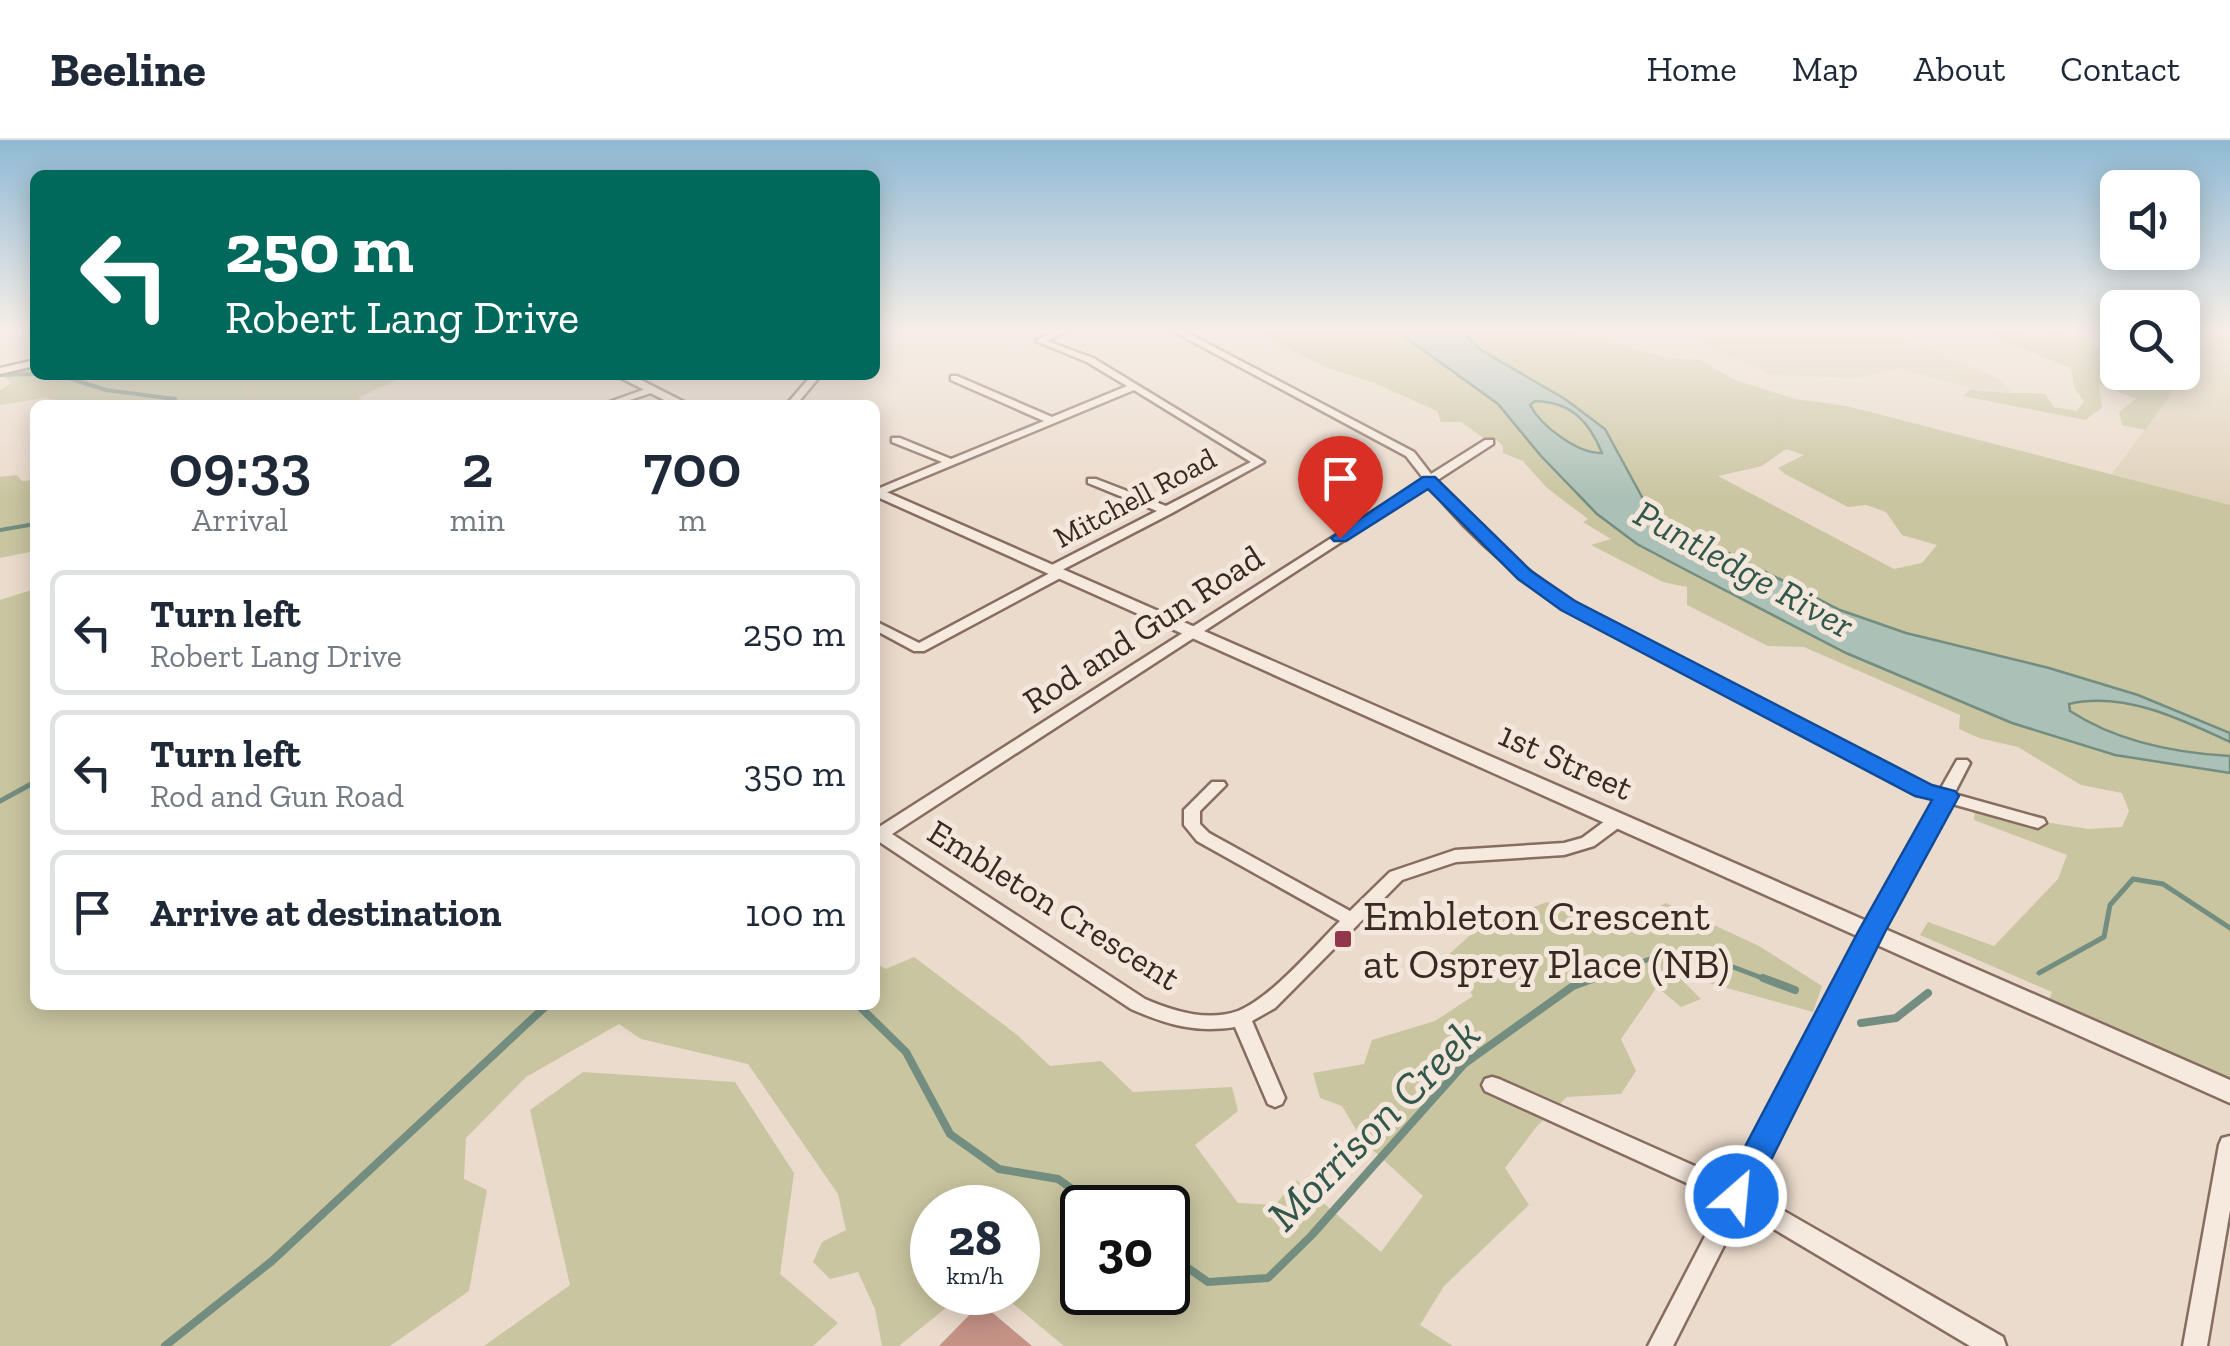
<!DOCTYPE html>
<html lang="en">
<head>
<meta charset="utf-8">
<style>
	body { margin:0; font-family:"Zilla Slab",serif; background:#f6f6f7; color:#1f2937; height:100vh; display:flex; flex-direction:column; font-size:38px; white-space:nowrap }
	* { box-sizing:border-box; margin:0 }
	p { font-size:32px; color:#747a83 }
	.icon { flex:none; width:55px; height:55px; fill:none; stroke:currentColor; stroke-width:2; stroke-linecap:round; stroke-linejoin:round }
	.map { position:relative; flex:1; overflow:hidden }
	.side { position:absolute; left:30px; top:260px; width:850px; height:610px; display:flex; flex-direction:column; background:#fff; border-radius:15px; box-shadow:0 5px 25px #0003 }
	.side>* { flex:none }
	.top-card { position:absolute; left:30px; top:30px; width:850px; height:210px; border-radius:15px; box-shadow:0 5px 25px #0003; background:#00695c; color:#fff; overflow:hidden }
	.buttons { position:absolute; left:2100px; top:30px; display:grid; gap:20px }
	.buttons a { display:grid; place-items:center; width:100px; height:100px; border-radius:15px; background:#fff; box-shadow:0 5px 25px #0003; font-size:50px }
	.speed { position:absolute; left:910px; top:1045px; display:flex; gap:20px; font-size:50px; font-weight:700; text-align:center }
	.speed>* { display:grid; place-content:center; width:130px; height:130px; border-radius:50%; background:#fff; box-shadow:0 5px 25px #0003; line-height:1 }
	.speed small { font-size:25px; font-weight:400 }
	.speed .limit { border:5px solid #111; border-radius:15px; background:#fff; color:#111 }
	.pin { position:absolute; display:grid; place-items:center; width:85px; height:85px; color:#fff; margin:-102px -42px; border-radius:50% 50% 50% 0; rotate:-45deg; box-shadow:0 0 10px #0007 }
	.pin .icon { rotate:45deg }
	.me { position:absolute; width:110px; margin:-55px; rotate:27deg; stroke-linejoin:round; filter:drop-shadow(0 0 8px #0008) }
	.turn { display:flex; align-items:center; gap:35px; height:210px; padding:0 30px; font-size:45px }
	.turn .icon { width:130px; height:130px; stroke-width:2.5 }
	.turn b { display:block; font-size:70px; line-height:85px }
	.eta { display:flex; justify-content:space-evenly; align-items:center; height:170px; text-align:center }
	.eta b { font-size:60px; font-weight:600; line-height:70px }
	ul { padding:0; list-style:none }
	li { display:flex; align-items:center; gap:30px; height:125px; margin:0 20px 15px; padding:0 10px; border:5px solid #e0e1e3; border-radius:15px }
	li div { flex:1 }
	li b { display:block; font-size:38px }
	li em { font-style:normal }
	header { display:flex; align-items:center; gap:60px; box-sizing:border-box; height:140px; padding:0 50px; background:#fff; border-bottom:2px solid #e0e1e3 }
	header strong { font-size:48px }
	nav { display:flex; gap:55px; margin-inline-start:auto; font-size:35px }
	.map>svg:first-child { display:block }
	.farmland { fill:#e0d2ba }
	.green { fill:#c9c5a0; fill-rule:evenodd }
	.water { fill:#abc0b6; stroke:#738e81; stroke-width:2.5; fill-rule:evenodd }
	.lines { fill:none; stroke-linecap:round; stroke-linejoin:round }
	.stream-far2 { stroke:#738e81; stroke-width:4 }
	.stream-far1 { stroke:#738e81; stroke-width:5 }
	.stream { stroke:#738e81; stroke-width:8 }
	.building { fill:#c59286 }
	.minor-casing { stroke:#876d61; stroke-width:5 }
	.tertiary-casing { stroke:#876d61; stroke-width:5 }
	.minor { fill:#f6eadf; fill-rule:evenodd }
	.tertiary { fill:#f6eadf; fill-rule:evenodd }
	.route { fill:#1a73e8; stroke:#114b97; stroke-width:2.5 }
	.poi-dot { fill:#90374b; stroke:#f3e7db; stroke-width:4 }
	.labels { text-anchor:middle; stroke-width:10; stroke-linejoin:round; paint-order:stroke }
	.far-street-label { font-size:30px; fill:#392923; stroke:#f3e7db }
	.street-label { font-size:35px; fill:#392923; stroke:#f3e7db }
	.water-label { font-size:38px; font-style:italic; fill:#34574d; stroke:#f3e7db }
	.near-poi-label { font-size:42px; fill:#392923; stroke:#f3e7db; text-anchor:start }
	.near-water-label { font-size:45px; font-style:italic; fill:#34574d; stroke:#f3e7db }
</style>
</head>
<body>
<header>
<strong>Beeline</strong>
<nav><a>Home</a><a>Map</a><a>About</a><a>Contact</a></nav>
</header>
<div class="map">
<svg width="2230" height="1206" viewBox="0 0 2230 1206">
	<rect width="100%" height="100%" fill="#ebdbcc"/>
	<path class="farmland" d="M1671,189H1881L1997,238L2011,251L1998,255L1897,228L1857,238L1771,235Z
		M2183,189H2230V365L2112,334L2173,251L2142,233L2182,232Z"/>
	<path class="green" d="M1251,189H1415L1522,285L1637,404L1846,513L2012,583L2070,570L2068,563C2125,553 2179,578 2230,602V952L2046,871L2052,852L1920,795L1928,782L1994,806L2058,739L2067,715L1974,680L1975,671L2088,689L2122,687L2129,671L2122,653L2081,645L2018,607L1979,598L1959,589L1960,575L1804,507L1768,506L1687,465V447L1663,442L1591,405L1611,399L1583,382L1588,379L1547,348L1523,321L1503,313V306L1496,299L1489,302L1461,282H1441L1437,271L1372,242L1327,228Z
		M1459,189H1558L1669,218L1700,220L1735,240L1795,259L1847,266L2230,365V593L2138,555L2049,528L1906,493L1840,470L1670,383L1648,368L1617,317C1607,314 1595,315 1586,311C1566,302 1540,283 1530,264L1543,248L1481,210ZM1786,309L1804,315L1778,328L1785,334L1848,367L1866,365L1886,372L1902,395L1937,405L1922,423L1894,429L1718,336L1762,326Z
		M2032,189H2054L2117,215L2118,232L2142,233L2173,251L2145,290L2122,285L2119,272L2136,259L2099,244L2102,268L2085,280L1963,256L1971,249C1996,254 2019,252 2045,254L2054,267L2076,271L2084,262L2074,247L2071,228L1985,193H2023L2062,203Z
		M35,225V235H407L358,258L364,261L358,265H53L57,260L44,258L0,265V250L11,243L0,233Z
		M17,335L22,341L35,340V411L0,418V337Z
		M35,449V865H875V823L886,829L914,817L1016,894L1050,926L1101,921L1133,952L1232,947L1238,971L1195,1005L1238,1063L1275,1065L1296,1040L1381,1112L1423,1056L1363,1001L1342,966L1320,958L1313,933L1364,924L1372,900L1435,881L1473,856L1446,817L1479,787L1547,762L1603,794L1666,763L1759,806L1822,846L1813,872L1676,834L1701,859L1681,867L1657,847L1621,899L1636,931L1621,954L1567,957L1538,985L1505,1028L1529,1065L1444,1146L1420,1185L1453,1206H1064L1000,1153L1018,1152V1068H932V1152L964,1153L899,1206H882L875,1169L858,1132L830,1139L813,1122L822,1102L846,1090L838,1054L748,924L641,899L619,884L526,937L466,998L464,1039L487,1050L469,1151L390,1206H0V460ZM1082,1068H1168V1152H1082Z
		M583,932L735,942L794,1033L780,1134L838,1183L813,1206H484L570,1145L530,970Z"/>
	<path class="water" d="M1394,189H1459L1481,210L1565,259L1605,289L1648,368L1670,383L1840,470L1906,493L2049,528L2138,555L2230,593V602C2181,579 2123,551 2069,564L2070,571C2116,601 2175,613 2230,616V633L2115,615L2012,583L1846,513L1686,430L1637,404L1597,374L1541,316L1498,264ZM1535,261C1571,262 1589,281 1602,313C1578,314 1541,286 1530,265Z"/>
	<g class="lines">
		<path class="stream-far2" d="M0,235L35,234
			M59,235L106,250L175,259L178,265
			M0,390L35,384"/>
		<path class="stream-far1" d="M0,661L35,642
			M2039,833L2104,797L2110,765L2133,739L2163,744L2230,788
			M1588,841L1661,815L1733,827L1770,841"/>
		<path class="stream" d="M1763,838L1795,850
			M858,865L906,912L950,994L999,1029L1058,1039L1099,1068
			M1861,883L1896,878L1928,853
			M1168,1114L1208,1142L1268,1138L1311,1096L1464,924L1573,846L1595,838
			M165,1206L272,1121L547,865"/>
	</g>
	<path class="building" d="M981,1163L1032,1206H939Z"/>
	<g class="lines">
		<g class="minor-casing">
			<path id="minor" d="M1059,189H1071L1047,201L1093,218L1264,322L1172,373L1062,430L1066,433L1064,436L924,511H914L875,490V481L919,503L1050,433L1046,430L1048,427L1157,371L1088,343V339H1096L1166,366L1251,322L1134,250L883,354H875V350L942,322L892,302V298H900L951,319L1044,281L951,240V236H957L1052,277L1127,246L1087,222L1036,201Z
				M1169,189H1180L1414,312L1431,334L1485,300H1493V304L1436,341C1474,389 1522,428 1573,462L1929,646L1940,650L1957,620H1967L1970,623L1954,654L2044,679L2046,683L2038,688L1949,663L1751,1052L2003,1197L2006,1206H1970L1742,1070L1673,1206H1648L1724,1060L1485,951L1482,945L1485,939L1492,937L1499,939L1733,1043L1935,659L1917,654L1563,468C1513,433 1466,394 1429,345L892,694L1145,859C1173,871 1207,882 1238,871C1271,858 1314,807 1340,781L1197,701L1184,685V670L1212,642H1224L1226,645L1200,671V684L1209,693L1350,771L1390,732L1455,710L1564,703L1582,698L1609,678H1621L1623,682L1621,686L1594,706L1564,715L1456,722L1402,740L1275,868L1252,881L1285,958L1282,964L1275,967L1268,964L1235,887C1195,893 1168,885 1131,869L875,699V686L879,687L1424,339L1406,316Z
				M35,220V226L0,234V228Z
				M812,235H821L796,265H786Z
				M651,247L656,250L654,252L615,265H601Z
				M2230,996V1070L2207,1206H2183L2219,1005L2222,998Z"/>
		</g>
		<g class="tertiary-casing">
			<path id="tertiary" d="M615,235H631L690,265H674Z
				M875,347L2230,940V963L875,356Z"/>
		</g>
		<use href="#minor" class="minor"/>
		<use href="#tertiary" class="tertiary"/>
	</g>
	<linearGradient id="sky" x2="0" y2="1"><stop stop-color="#8fb9d4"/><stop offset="0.53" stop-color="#f6efe8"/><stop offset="1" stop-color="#f6efe8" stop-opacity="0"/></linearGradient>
	<rect width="2230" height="358" fill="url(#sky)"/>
	<path class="route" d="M1423,337H1435L1531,431L1575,461L1932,645L1955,651L1959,656L1885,792L1748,1066L1736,1071L1724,1066L1719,1056L1858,792L1932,660L1915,656L1561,470L1518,439L1428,349L1346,401H1334L1331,398Z"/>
	<rect class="poi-dot" x="1333" y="789" width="20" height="20" rx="5"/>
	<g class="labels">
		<g class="far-street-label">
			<text transform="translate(1135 358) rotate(-28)" y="10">Mitchell Road</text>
		</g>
		<g class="street-label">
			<text transform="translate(1143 489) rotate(-33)" y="12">Rod and Gun Road</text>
			<text transform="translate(1566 621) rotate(24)" y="12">1st Street</text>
			<text transform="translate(1054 765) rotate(32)" y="12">Embleton Crescent</text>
		</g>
		<g class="water-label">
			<text transform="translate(1744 429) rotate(29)" y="13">Puntledge River</text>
		</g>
		<g class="near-poi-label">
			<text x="1363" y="790">Embleton Crescent<tspan x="1363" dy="48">at Osprey Place (NB)</tspan></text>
		</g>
		<g class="near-water-label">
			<text transform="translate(1373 984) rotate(-45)" y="16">Morrison Creek</text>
		</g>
	</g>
</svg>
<div class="buttons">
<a><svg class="icon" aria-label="sound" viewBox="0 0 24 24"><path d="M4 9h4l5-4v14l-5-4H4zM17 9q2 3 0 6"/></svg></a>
<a><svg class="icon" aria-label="search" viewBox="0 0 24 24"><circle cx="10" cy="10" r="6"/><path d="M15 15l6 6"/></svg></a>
</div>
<div class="speed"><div>28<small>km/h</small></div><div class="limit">30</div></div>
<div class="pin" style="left:1340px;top:398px;background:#d93025"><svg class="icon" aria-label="arrive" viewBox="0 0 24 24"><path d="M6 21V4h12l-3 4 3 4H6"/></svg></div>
<svg class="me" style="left:1736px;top:1056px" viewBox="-20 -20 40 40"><circle r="17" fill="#1a73e8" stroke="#fff" stroke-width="3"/><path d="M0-11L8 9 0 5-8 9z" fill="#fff"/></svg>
<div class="top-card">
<div class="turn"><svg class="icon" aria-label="left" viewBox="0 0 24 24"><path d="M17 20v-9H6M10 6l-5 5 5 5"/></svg><div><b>250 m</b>Robert Lang Drive</div></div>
</div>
<section class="side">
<div class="eta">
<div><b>09:33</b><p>Arrival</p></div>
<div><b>2</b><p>min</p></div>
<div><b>700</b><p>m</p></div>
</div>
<ul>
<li><svg class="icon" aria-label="left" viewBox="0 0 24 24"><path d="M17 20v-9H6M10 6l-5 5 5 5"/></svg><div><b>Turn left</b><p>Robert Lang Drive</p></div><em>250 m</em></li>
<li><svg class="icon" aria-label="left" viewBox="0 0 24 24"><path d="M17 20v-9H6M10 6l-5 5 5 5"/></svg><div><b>Turn left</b><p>Rod and Gun Road</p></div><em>350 m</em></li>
<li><svg class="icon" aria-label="arrive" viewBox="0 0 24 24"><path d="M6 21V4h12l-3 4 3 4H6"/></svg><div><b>Arrive at destination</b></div><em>100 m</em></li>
</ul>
</section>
</div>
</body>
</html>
